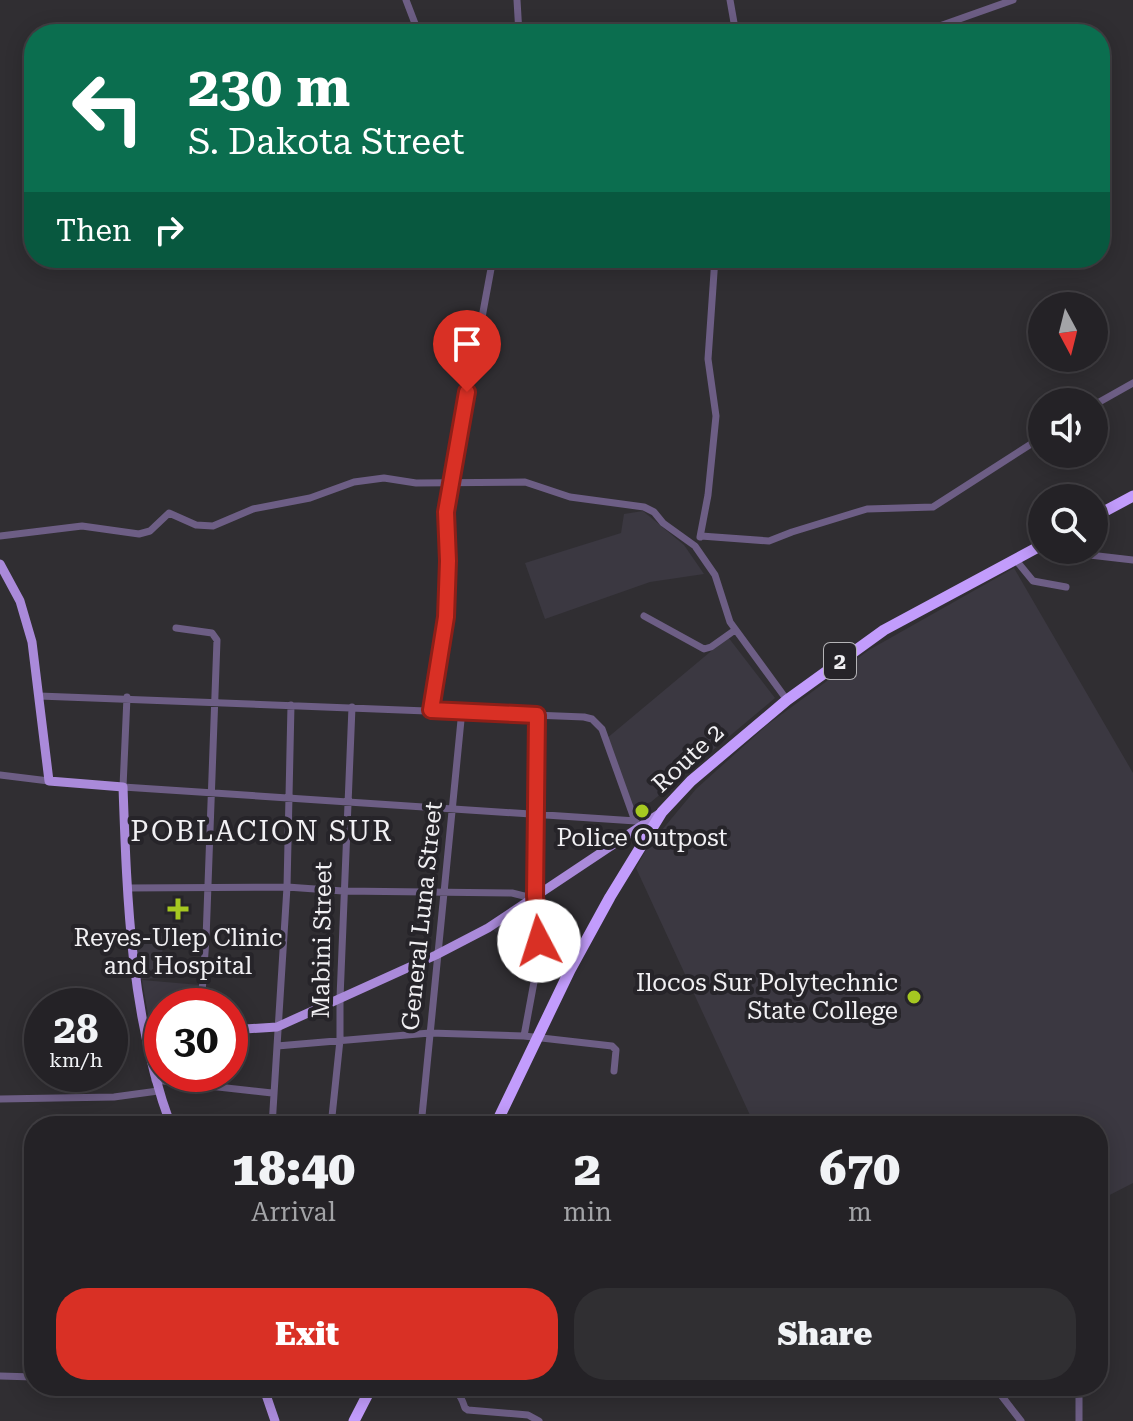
<!DOCTYPE html>
<html lang="en">
<head>
<meta charset="utf-8">
<style>
	body { margin:0; font-family:"Roboto Serif",serif; background:#302f32; color:#f1f3f6; height:100vh; display:flex; flex-direction:column; font-size:30px; white-space:nowrap }
	* { box-sizing:border-box; margin:0 }
	p { font-size:26px; color:#a3a4a7 }
	.icon { flex:none; width:44px; height:44px; fill:none; stroke:currentColor; stroke-width:2; stroke-linecap:round; stroke-linejoin:round }
	.map { position:relative; flex:1; overflow:hidden }
	.sheet { position:absolute; left:24px; top:1116px; width:1084px; height:280px; display:flex; flex-direction:column; background:#242226; border-radius:32px; box-shadow:0 4px 20px #0003,0 0 0 2px #413f43 }
	.sheet>* { flex:none }
	.banner { position:absolute; left:24px; top:24px; width:1086px; height:244px; border-radius:32px; box-shadow:0 4px 20px #0003,0 0 0 2px #413f43; background:#0b6e4f; color:#fff; overflow:hidden }
	.needle { width:52px; rotate:173deg }
	.tools { position:absolute; left:1028px; top:292px; display:grid; gap:16px }
	.tools a { display:grid; place-items:center; width:80px; height:80px; border-radius:50%; background:#242226; box-shadow:0 4px 20px #0003,0 0 0 2px #413f43; font-size:40px }
	.speed { position:absolute; left:24px; top:988px; display:flex; gap:16px; font-size:40px; font-weight:700; text-align:center }
	.speed>* { display:grid; place-content:center; width:104px; height:104px; border-radius:50%; background:#242226; box-shadow:0 4px 20px #0003,0 0 0 2px #413f43; line-height:1 }
	.speed small { font-size:20px; font-weight:400 }
	.speed .limit { border:12px solid #d22; background:#fff; color:#111 }
	.pin { position:absolute; display:grid; place-items:center; width:68px; height:68px; color:#fff; margin:-82px -34px; border-radius:50% 50% 50% 0; rotate:-45deg; box-shadow:0 0 8px #0007 }
	.pin .icon { rotate:45deg }
	.me { position:absolute; width:88px; margin:-44px; rotate:355deg; stroke-linejoin:round; filter:drop-shadow(0 0 6px #0008) }
	.turn { display:flex; align-items:center; gap:28px; height:168px; padding:0 32px; font-size:36px }
	.turn .icon { width:104px; height:104px; stroke-width:2.5 }
	.turn b { display:block; font-size:56px; line-height:68px }
	.then { display:flex; align-items:center; height:76px; padding:0 32px; background:#0003; gap:16px; font-size:30px }
	.eta { display:flex; justify-content:space-evenly; align-items:center; height:136px; text-align:center }
	.eta b { font-size:48px; font-weight:800; line-height:56px }
	.primary-button { display:flex; gap:16px; margin-top:auto; padding:16px 32px }
	.primary-button a { flex:1; height:92px; border-radius:32px; background:#d93025; color:#fff; font-size:32px; font-weight:800; line-height:92px; text-align:center }
	.primary-button a+a { background:#302f32; color:#f1f3f6 }
	.map>svg:first-child { display:block }
	.built { fill:#3b3841 }
	.lines { fill:none; stroke-linecap:round; stroke-linejoin:round }
	.minor { stroke:#6d5e85; stroke-width:7 }
	.major { stroke:#aa8ada; stroke-width:9 }
	.highway { stroke:#c29cfc; stroke-width:11 }
	.route-casing { stroke:#8d1f18; stroke-width:20 }
	.route { stroke:#d93025; stroke-width:14 }
	.poi-dot { fill:#a6c821; stroke:#262429; stroke-width:3 }
	.labels { text-anchor:middle; stroke-width:8; stroke-linejoin:round; paint-order:stroke }
	.shield { fill:#262429; stroke:#b4b3b6; stroke-width:2 }
	.shield-label { font-size:22px; font-weight:bold; fill:#f1f0f3 }
	.street-label { font-size:24px; fill:#f1f0f3; stroke:#262429 }
	.poi-label { font-size:24px; fill:#f1f0f3; stroke:#262429 }
	.quarter-label { font-size:28px; letter-spacing:2px; fill:#f1f0f3; stroke:#262429 }
</style>
</head>
<body>
<div class="map">
<svg width="1133" height="1421" viewBox="0 0 1133 1421">
	<rect width="100%" height="100%" fill="#302e32"/>
	<path class="built" d="M643,511L684,545L704,574L650,582L545,619L525,563L621,533L624,514Z
		M1014,568L1133,773V1183L1098,1201V1126H755L636,868L647,848L696,789L767,725L869,650Z
		M728,637L775,698L651,802L630,809L606,739Z
		M526,905L533,942L511,946L492,929Z
		M162,936L163,978L136,979L133,937Z
		M142,980L200,985L197,1006H162V1021L149,1020Z"/>
	<g class="lines">
		<path class="minor" d="M406,0L419,34
			M517,0L519,34
			M730,0L736,34
			M917,34L1013,0
			M1094,405L1133,383
			M0,536L82,526L139,534L150,531L169,513L196,525L213,526L253,509L310,498L354,482L384,478L416,483L525,482L570,497L644,507L654,512L663,523L695,546L715,575L730,622L787,700
			M701,536L769,541L792,532L867,509L933,507L1042,437
			M700,537L708,495L716,416L708,359L715,258
			M1076,550L1081,554L1133,560
			M1015,559L1033,581L1066,587
			M644,616L704,649L711,647L735,630
			M176,628L212,633L217,640L206,939L201,1006
			M39,696L584,717L592,719L602,729L635,821
			M127,697L123,787L636,821
			M431,710L446,617L448,561L446,512L493,258
			M0,775L49,781
			M127,888L287,887L343,891L512,893L532,898
			M524,1036L539,955L535,814L537,715
			M277,1046L430,1033L524,1036L612,1046L616,1050L614,1071
			M155,1080L272,1093
			M0,1099L114,1097L158,1091
			M170,1123L267,1126
			M272,1126L287,887L291,705
			M331,1126L340,1040V998L352,707
			M421,1126L462,710
			M0,1376L34,1377
			M427,1386C450,1389 458,1385 465,1408L468,1410L528,1415L539,1421
			M994,1386L1021,1421
			M1079,1421V1398"/>
		<path class="major" d="M0,564L20,601L32,642L49,781L123,787C127,902 131,1018 171,1126
			M144,1026L162,1027
			M230,1030L277,1027L436,955L488,928L662,812
			M263,1386L275,1421"/>
		<path class="highway" d="M1094,517L1133,496
			M495,1126L570,970L610,897L662,812L691,781L787,700L884,630L1042,545
			M354,1421L372,1386"/>
	</g>
	<g class="lines">
		<g class="route-casing">
			<path id="route" d="M467,392L446,512L448,561L446,617L431,710L537,715L535,896L539,941"/>
		</g>
		<use href="#route" class="route"/>
	</g>
	<g class="poi-dot">
		<circle cx="642" cy="811" r="8"/>
		<path d="M174 897h8v8h8v8h-8v8h-8v-8h-8v-8h8z"/>
		<circle cx="914" cy="997" r="8"/>
	</g>
	<g class="labels">
		<rect class="shield" x="824" y="643" width="32" height="36" rx="6"/>
		<g class="shield-label">
			<text x="840" y="669">2</text>
		</g>
		<g class="street-label">
			<text transform="translate(688 758) rotate(-43)" y="8">Route 2</text>
			<text transform="translate(422 916) rotate(-84)" y="8">General Luna Street</text>
			<text transform="translate(322 940) rotate(-89)" y="8">Mabini Street</text>
		</g>
		<g class="poi-label">
			<text x="642" y="846">Police Outpost</text>
			<text x="178" y="946">Reyes-Ulep Clinic<tspan x="178" dy="28">and Hospital</tspan></text>
			<text x="898" y="991" text-anchor="end">Ilocos Sur Polytechnic<tspan x="898" dy="28">State College</tspan></text>
		</g>
		<g class="quarter-label">
			<text x="262" y="841">POBLACION SUR</text>
		</g>
	</g>
</svg>
<div class="tools">
<a><svg class="needle" viewBox="-14 -14 28 28"><path d="M0-13l5 13h-10z" fill="#e53935"/><path d="M0 13l5-13h-10z" fill="#a3a4a7"/></svg></a>
<a><svg class="icon" aria-label="sound" viewBox="0 0 24 24"><path d="M4 9h4l5-4v14l-5-4H4zM17 9q2 3 0 6"/></svg></a>
<a><svg class="icon" aria-label="search" viewBox="0 0 24 24"><circle cx="10" cy="10" r="6"/><path d="M15 15l6 6"/></svg></a>
</div>
<div class="speed"><div>28<small>km/h</small></div><div class="limit">30</div></div>
<div class="pin" style="left:467px;top:392px;background:#d93025"><svg class="icon" aria-label="arrive" viewBox="0 0 24 24"><path d="M6 21V4h12l-3 4 3 4H6"/></svg></div>
<svg class="me" style="left:539px;top:941px" viewBox="-20 -20 40 40"><circle r="19" fill="#fff"/><path d="M0-13L10 11 0 6-10 11z" fill="#d93025"/></svg>
<div class="banner">
<div class="turn"><svg class="icon" aria-label="left" viewBox="0 0 24 24"><path d="M17 20v-9H6M10 6l-5 5 5 5"/></svg><div><b>230 m</b>S. Dakota Street</div></div>
<div class="then">Then<svg class="icon" aria-label="right" viewBox="0 0 24 24"><path d="M7 20v-9h11M14 6l5 5-5 5"/></svg></div>
</div>
<section class="sheet">
<div class="eta">
<div><b>18:40</b><p>Arrival</p></div>
<div><b>2</b><p>min</p></div>
<div><b>670</b><p>m</p></div>
</div>
<div class="primary-button"><a>Exit</a><a>Share</a></div>
</section>
</div>
</body>
</html>
